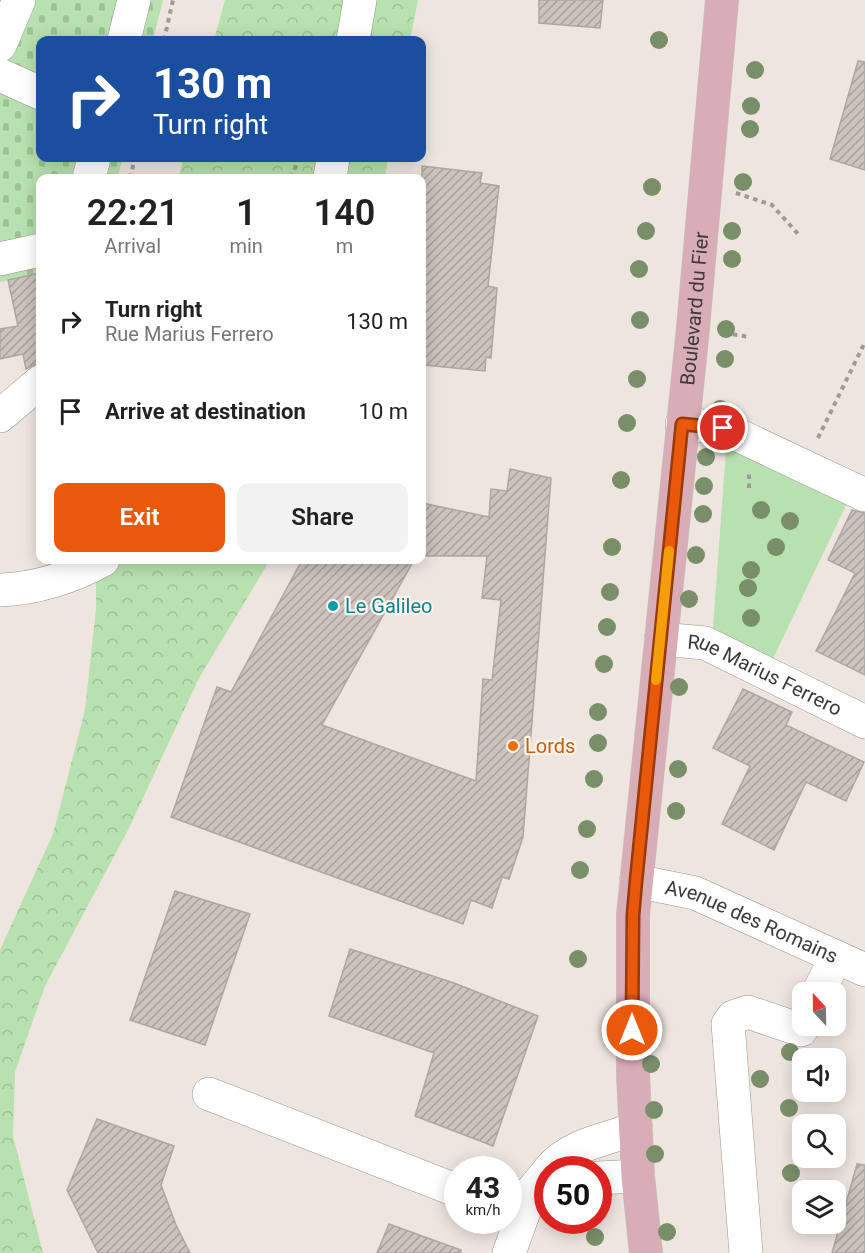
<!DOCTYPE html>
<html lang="en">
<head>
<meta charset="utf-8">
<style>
	body { margin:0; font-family:Roboto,sans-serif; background:#f2f2f2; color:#222; height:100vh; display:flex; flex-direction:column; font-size:22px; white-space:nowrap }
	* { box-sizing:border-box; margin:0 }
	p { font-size:20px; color:#767676 }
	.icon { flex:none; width:33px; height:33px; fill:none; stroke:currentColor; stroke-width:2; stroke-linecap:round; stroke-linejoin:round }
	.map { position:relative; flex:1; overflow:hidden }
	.details { position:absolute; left:36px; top:174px; width:390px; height:390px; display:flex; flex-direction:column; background:#fff; border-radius:12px; box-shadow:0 3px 15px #0003 }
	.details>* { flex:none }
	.hud { position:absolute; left:36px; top:36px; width:390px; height:126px; border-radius:12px; box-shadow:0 3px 15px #0003; background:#1a4fa0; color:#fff; overflow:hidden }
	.needle { width:39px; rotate:338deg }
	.tools { position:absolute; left:792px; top:982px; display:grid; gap:12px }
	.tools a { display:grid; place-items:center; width:54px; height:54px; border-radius:12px; background:#fff; box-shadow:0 3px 15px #0003; font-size:30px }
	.speed { position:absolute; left:444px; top:1156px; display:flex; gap:12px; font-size:30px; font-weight:700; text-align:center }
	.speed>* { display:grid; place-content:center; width:78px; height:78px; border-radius:50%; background:#fff; box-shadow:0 3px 15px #0003; line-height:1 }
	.speed small { font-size:15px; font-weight:400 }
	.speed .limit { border:9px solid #d22; background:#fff; color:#111 }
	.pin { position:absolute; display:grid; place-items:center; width:51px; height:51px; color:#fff; margin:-26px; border:3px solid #fff; border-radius:50%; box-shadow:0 2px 6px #0007 }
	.me { position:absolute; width:66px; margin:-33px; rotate:0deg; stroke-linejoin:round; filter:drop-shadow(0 0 4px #0008) }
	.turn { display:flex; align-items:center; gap:21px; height:126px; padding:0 18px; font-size:27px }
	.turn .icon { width:78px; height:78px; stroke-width:2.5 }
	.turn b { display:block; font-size:42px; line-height:51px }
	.eta { display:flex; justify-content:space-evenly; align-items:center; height:102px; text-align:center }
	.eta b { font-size:36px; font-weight:600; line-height:42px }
	.cta { display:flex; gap:12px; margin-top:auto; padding:12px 18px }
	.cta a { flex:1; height:69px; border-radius:12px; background:#ea580c; color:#fff; font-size:24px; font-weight:600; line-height:69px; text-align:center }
	.cta a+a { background:#f2f2f2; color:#222 }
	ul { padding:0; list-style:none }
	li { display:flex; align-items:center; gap:18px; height:90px; padding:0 18px }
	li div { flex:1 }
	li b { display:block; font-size:22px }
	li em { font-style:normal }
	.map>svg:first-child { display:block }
	.forest { fill:url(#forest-crowns) }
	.cemetery { fill:url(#cemetery-stones) }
	.park { fill:#b7e1ae }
	.building { fill:url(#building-hatch); stroke:#afa6a0; stroke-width:1.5 }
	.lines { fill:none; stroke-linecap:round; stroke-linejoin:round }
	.minor-casing { stroke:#9c938e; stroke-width:34 }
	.major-casing { stroke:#c5c4c3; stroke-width:34 }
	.path { stroke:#a09994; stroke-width:4; stroke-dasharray:4.5 4.5; stroke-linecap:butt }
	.minor { stroke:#fff; stroke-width:33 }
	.major { stroke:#d9adb5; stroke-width:33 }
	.tree { fill:#788f69 }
	.route-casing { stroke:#983908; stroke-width:15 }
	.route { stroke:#ea580c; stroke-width:10 }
	.slow { stroke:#f59e0b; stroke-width:10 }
	.culture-dot { fill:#0f9aa8; stroke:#fcf3ec; stroke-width:2 }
	.food-dot { fill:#e8710a; stroke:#fcf3ec; stroke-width:2 }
	.labels { text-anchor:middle; stroke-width:4.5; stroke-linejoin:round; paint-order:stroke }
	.street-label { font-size:20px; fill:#3d3a37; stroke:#fcf3ec }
	.culture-label { font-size:20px; fill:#0d838f; stroke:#fcf3ec; text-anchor:start }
	.food-label { font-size:20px; fill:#c56008; stroke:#fcf3ec; text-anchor:start }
</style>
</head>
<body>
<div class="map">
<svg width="865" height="1253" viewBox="0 0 865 1253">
	<defs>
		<pattern id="forest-crowns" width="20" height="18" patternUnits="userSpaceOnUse" patternTransform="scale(1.5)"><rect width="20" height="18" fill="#b7e1ae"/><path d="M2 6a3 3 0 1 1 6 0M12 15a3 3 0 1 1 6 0" fill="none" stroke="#9ec296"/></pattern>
		<pattern id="cemetery-stones" width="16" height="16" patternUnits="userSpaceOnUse" patternTransform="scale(1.5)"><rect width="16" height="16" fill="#b7e1ae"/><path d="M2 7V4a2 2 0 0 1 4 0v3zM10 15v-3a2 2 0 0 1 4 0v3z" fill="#9ec296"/></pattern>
		<pattern id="building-hatch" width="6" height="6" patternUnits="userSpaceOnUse" patternTransform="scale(1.5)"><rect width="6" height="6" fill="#ccc3bd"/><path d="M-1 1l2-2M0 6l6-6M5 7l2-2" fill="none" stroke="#a79f9a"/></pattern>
	</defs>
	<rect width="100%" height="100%" fill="#efe5df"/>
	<path class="forest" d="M225,0H418L410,40H214Z
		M184,158H388L385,178H178Z
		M96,560H270L199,678L128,830L45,986L15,1072L13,1136L43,1253H0V950L53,834L85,710L96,609Z"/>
	<path class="cemetery" d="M0,0H163L153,40H40V158H123L117,178H40V273L0,282Z"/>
	<path class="park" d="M734,449L848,501L772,661L713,628L726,450Z"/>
	<path class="building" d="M539,0H603L600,28L539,23Z
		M858,61L865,62V170L830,159Z
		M422,166L482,173L480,183L499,186L488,286L497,288L491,358L486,357L485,371L424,365V355H422Z
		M40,273V364H36L26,369L23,354L0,359V329L18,326L8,280Z
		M510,469L551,478L523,837L509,879L502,877L492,908L471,900L463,924L171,817L217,687L231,692L302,560H414L322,725L476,781L483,679L492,680L501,600L482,598L487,556H422V503L489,517L491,489L507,491Z
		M852,510L865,513V675L816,651L855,573L828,560Z
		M743,689L792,712L786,725L864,762L846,801L806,782L774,850L722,824L750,766L713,748Z
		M175,891L250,914L205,1045L130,1020Z
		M350,949L454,983L538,1016L493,1146L415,1116L434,1053L329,1016Z
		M97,1119L174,1146L161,1185L176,1225L190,1253H98L67,1190Z
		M857,1164L865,1165V1253H832Z
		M389,1224L461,1250V1253H377Z"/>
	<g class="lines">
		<g class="minor-casing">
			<g id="minor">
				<path d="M124,40L134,0"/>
				<path d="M353,40L360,0"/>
				<path d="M0,45L19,0"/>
				<path d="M0,75L40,93"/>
				<path d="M89,178L94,158"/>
				<path d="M330,178L333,158"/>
				<path d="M0,259L40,250"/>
				<path d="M0,416L40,382"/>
				<path d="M682,424L723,428L865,495"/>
				<path d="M0,590C35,589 72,577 103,560"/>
				<path id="s1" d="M661,639L705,643L865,722"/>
				<path id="s2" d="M636,881L695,893L865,970"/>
				<path d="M818,993L836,957"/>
				<path d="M209,1094L458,1191"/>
				<path d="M549,1170C569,1145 606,1139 636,1129"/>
				<path d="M598,1178L638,1176"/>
				<path d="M509,1253L531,1192L548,1172"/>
				<path d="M746,1253L728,1024L733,1017L748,1012L801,1030L803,1026"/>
			</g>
		</g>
		<g class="major-casing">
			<g id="major">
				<path id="s3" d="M646,1253L638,1176L633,1075V915L693,328L722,0"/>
			</g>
		</g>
		<path class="path" d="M164,40L173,0
			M130,178L135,158
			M291,178L298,161
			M736,193L772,205L798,234
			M724,333L750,337
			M818,438L865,342
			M749,488V474"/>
		<use href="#minor" class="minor"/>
		<use href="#major" class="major"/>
	</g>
	<g class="tree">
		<circle cx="659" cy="40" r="9"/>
		<circle cx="755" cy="70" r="9"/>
		<circle cx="751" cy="106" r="9"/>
		<circle cx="750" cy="129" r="9"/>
		<circle cx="743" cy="182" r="9"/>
		<circle cx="652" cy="187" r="9"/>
		<circle cx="646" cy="231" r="9"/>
		<circle cx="732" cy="231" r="9"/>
		<circle cx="732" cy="259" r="9"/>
		<circle cx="639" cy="269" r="9"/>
		<circle cx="640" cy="320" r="9"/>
		<circle cx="726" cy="329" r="9"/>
		<circle cx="725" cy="359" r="9"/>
		<circle cx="637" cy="379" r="9"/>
		<circle cx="720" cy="409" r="9"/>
		<circle cx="627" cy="423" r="9"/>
		<circle cx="706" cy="457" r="9"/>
		<circle cx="621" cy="480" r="9"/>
		<circle cx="704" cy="486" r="9"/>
		<circle cx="761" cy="510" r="9"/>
		<circle cx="703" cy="514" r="9"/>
		<circle cx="790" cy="521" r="9"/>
		<circle cx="612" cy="547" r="9"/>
		<circle cx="776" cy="547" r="9"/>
		<circle cx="696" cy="555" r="9"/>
		<circle cx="751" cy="570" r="9"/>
		<circle cx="748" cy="588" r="9"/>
		<circle cx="610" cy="592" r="9"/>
		<circle cx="689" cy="599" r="9"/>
		<circle cx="751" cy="618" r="9"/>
		<circle cx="607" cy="627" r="9"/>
		<circle cx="604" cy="664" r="9"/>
		<circle cx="679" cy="687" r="9"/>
		<circle cx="598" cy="712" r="9"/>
		<circle cx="598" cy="743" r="9"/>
		<circle cx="678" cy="769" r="9"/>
		<circle cx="594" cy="779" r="9"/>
		<circle cx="676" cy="811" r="9"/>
		<circle cx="587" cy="829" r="9"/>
		<circle cx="580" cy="870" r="9"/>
		<circle cx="578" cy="959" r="9"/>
		<circle cx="651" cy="1029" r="9"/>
		<circle cx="790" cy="1052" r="9"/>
		<circle cx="651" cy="1064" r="9"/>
		<circle cx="760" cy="1079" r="9"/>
		<circle cx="789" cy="1108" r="9"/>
		<circle cx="654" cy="1110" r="9"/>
		<circle cx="655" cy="1154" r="9"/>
		<circle cx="791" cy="1173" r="9"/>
		<circle cx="667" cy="1232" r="9"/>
		<circle cx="595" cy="1237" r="9"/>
	</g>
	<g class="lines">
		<g class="route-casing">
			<path id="route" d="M632,1030L633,915L636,881L682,424L723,428"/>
		</g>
		<use href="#route" class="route"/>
		<path class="slow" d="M656,680L669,551"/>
	</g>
	<circle class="culture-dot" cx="333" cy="606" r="6"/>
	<circle class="food-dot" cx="513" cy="746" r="6"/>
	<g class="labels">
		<g class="street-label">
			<text dy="7" stroke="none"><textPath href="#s3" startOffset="948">Boulevard du Fier</textPath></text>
			<text dy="7" stroke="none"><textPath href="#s1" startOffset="111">Rue Marius Ferrero</textPath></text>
			<text dy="7" stroke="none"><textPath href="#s2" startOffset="123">Avenue des Romains</textPath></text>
		</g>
		<g class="culture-label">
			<text x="345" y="613">Le Galileo</text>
		</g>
		<g class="food-label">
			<text x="525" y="753">Lords</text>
		</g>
	</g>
</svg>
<div class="tools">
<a><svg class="needle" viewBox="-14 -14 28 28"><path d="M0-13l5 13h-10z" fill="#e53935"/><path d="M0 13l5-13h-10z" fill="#767676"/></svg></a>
<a><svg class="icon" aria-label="sound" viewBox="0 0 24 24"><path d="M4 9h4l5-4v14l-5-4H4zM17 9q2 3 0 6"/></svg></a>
<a><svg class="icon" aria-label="search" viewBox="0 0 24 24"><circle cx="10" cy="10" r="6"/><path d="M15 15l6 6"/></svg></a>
<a><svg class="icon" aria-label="layers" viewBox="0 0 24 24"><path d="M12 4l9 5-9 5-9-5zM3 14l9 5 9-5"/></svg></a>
</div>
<div class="speed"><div>43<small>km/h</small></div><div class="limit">50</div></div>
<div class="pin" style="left:723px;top:428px;background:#d93025"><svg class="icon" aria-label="arrive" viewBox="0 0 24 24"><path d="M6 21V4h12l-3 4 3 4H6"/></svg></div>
<svg class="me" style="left:632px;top:1030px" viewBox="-20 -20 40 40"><circle r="17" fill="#ea580c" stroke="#fff" stroke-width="3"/><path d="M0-11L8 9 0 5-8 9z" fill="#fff"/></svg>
<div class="hud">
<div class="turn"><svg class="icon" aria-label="right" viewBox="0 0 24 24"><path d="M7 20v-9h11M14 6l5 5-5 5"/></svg><div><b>130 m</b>Turn right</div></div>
</div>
<section class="details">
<div class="eta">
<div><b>22:21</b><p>Arrival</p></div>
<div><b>1</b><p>min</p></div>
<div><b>140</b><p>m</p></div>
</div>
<ul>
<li><svg class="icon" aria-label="right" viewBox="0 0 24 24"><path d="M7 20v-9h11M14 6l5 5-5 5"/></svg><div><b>Turn right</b><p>Rue Marius Ferrero</p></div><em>130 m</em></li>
<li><svg class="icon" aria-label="arrive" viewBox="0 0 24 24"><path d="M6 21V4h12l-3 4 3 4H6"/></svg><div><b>Arrive at destination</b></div><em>10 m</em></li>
</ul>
<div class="cta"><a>Exit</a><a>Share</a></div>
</section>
</div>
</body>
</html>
